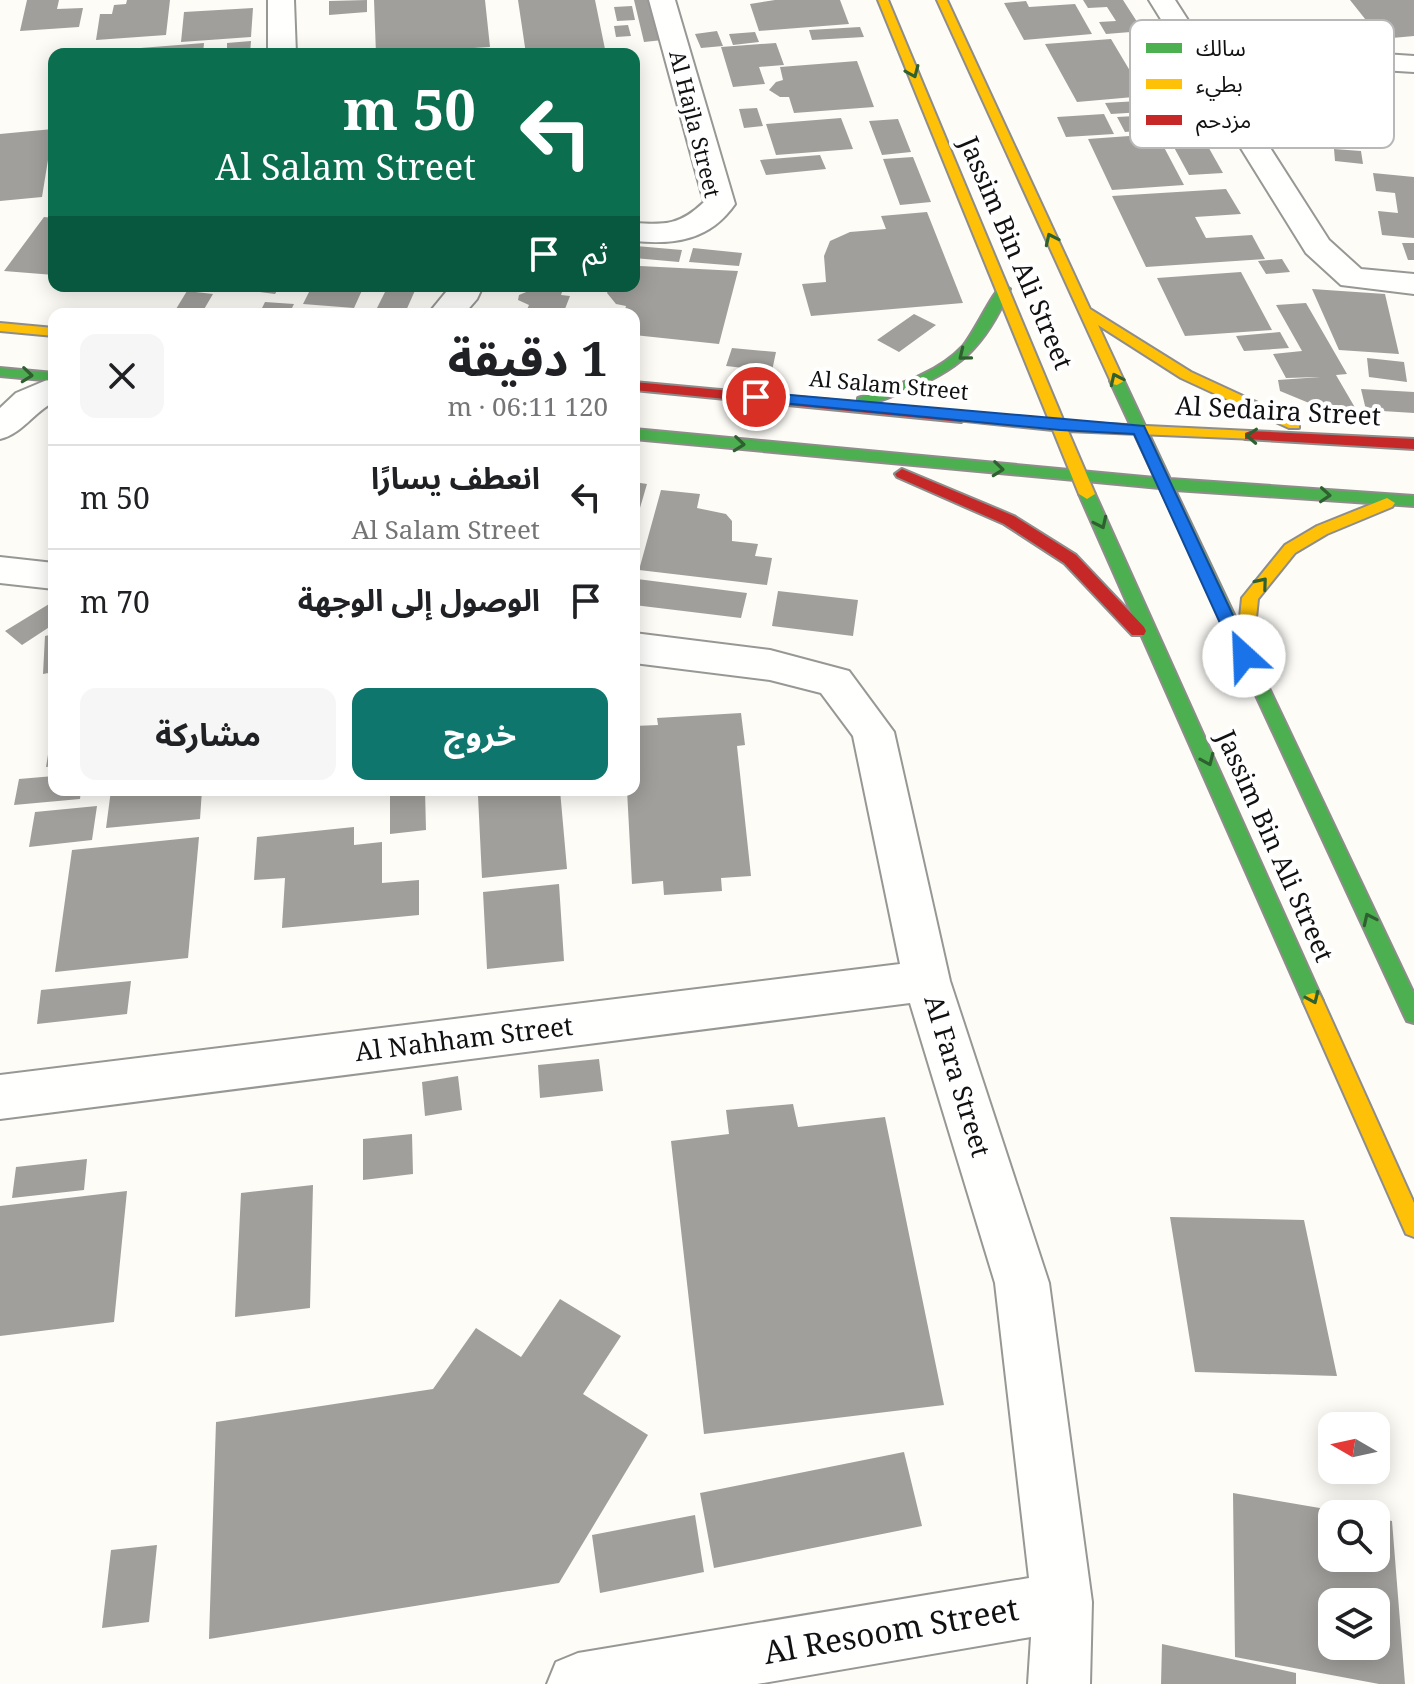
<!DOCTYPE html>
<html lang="ar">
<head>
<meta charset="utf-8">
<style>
	body { margin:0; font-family:"Noto Serif","Noto Sans Arabic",serif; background:#f6f6f6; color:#202124; direction:rtl; height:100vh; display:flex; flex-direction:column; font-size:30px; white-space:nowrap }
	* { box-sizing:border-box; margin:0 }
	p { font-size:26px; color:#757577 }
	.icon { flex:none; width:44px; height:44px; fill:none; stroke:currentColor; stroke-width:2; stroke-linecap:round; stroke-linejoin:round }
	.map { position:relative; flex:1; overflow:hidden; direction:ltr }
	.sheet { position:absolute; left:48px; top:308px; width:592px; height:488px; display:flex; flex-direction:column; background:#fff; border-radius:16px; box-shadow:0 4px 20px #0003; direction:rtl }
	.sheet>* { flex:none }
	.guide { position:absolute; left:48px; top:48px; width:592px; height:244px; border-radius:16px; box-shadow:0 4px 20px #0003; direction:rtl; background:#0b6e4f; color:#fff; overflow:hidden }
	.needle { width:52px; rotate:279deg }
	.controls { position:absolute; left:1318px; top:1412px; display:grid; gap:16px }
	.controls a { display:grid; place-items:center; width:72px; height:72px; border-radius:16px; background:#fff; box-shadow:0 4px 20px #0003; font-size:40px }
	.pin { position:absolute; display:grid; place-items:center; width:68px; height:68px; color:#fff; margin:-34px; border:4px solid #fff; border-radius:50%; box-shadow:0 2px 8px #0007 }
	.me { position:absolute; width:88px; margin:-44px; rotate:335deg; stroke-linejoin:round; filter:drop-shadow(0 0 6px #0008) }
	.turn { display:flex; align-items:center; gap:28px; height:168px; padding:0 32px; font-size:36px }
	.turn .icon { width:104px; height:104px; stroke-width:2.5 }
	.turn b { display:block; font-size:56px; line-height:68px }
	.then { display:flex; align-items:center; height:76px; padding:0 32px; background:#0003; gap:16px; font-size:30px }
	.round { display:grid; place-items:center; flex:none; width:84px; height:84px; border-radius:16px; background:#f6f6f6 }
	.summary { display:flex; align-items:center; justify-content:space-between; height:136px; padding:0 32px }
	h1 { font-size:48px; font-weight:700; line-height:60px }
	.primary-button { display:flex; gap:16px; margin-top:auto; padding:16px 32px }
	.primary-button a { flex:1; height:92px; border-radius:16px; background:#0f766e; color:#fff; font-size:32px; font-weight:700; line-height:92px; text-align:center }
	.primary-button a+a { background:#f6f6f6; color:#202124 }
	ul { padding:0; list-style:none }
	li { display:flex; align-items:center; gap:24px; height:104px; padding:0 32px; border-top:2px solid #e0e0e0 }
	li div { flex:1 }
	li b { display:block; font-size:30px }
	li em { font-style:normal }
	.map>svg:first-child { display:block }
	.building { fill:#a19f9c; fill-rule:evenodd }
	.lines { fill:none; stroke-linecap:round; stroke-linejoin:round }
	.street-casing { stroke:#979795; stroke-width:4 }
	.fast-casing { stroke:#8e8d8b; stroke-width:4 }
	.slow-casing { stroke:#8e8d8b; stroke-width:4 }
	.jam-casing { stroke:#8e8d8b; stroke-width:4 }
	.street { fill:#fffffe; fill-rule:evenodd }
	.fast { fill:#4caf50; fill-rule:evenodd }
	.slow { fill:#ffc107; fill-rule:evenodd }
	.jam { fill:#c62828; fill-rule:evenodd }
	.oneway { stroke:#2e6030 }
	.route { fill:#1a73e8; stroke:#114b97; stroke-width:2 }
	.labels { text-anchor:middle; stroke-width:8; stroke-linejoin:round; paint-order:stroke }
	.far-street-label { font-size:22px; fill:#111; stroke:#fff }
	.street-label { font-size:26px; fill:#111; stroke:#fff }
	.near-street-label { font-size:32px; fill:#111; stroke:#fff }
	.key { fill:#fff; stroke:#b8b8b8; stroke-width:2 }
	.key-label { font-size:22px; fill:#111 }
</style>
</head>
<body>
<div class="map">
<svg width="1414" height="1684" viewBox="0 0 1414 1684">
	<rect width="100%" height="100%" fill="#fdfcf7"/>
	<path class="building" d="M27,0H59L57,9L83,8L79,27L20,31Z
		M127,0H170L166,35L96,40L100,14H112L114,5L126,4Z
		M367,0V12L329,15V1Z
		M374,0H485L490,47L376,54Z
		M518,0H595L606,54H526Z
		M634,0H653L663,40L644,42Z
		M775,0H840L849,24L759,31L750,4Z
		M1083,0H1123L1143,31L1106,34L1099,22L1116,21L1107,7L1088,8Z
		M1350,0H1414V36L1381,39Z
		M1026,1L1029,7L1075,4L1092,34L1024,40L1004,3Z
		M632,6L635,20L617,21L614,7Z
		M253,8L251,37L181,42L184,12Z
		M628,25L631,36L616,37L614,26Z
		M860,27L864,37L812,40L809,30Z
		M717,31L723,46L701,48L695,34Z
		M755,32L759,42L733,45L729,34Z
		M1111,39L1145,96L1077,102L1045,44Z
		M251,41L250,54H227V43Z
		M204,43L203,54H114L115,50Z
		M776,43L784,65L759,67L765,84L733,87L721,47Z
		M1160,48L1183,85L1151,88L1129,51Z
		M857,61L874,107L794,113L789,97H780L769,90L776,82L783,80L780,67Z
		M1138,101L1143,112L1111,114L1105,103Z
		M757,108L763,126L744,128L739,109Z
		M1104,114L1114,134L1066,137L1057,117Z
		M1153,115L1161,129L1125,132L1117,117Z
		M841,118L853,149L776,155L766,124Z
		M898,119L911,152L882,155L869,121Z
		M1197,127L1223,173L1189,175L1164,129Z
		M53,129L42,197L0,201V134Z
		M1157,134L1184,185L1112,190L1088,139Z
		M1334,149L1361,151L1363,164L1335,161Z
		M820,155L826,169L766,175L760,160Z
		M913,157L931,202L900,205L883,159Z
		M1373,173L1414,177V238L1382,235L1378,211L1398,213L1395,193L1376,191Z
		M1226,189L1241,214L1195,217L1206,238L1252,235L1265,259L1146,267L1112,196Z
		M927,212L963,303L811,316L802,284L826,282L824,256L830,241L850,232L886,229L881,216Z
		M44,217L54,218V275L4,271Z
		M1402,243H1414V260H1408Z
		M636,246L682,250L679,262L634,258Z
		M693,248L742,253L739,266L689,262Z
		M1282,259L1290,272L1266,274L1258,261Z
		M640,266L738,271L719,344L634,335V314H624L626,306L616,304L607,293L610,286H634Z
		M1241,272L1272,330L1185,336L1157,278Z
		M213,286H280L275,294Z
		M312,286H364L354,308L303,304Z
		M388,286H417L405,313L376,310Z
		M533,286H564L561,295L570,296L563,314H525L529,305L518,300L519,295L531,290Z
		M1312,289L1385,294L1399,354L1339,350Z
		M187,291L213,294L203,311L176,309Z
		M265,302L294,304L289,314H259Z
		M1306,303L1347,374L1336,375L1357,411L1309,403L1280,391L1278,380L1320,377L1286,378L1273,354L1302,351L1276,305Z
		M914,314L936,325L899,352L877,340Z
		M1280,332L1289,348L1244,351L1236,336Z
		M732,348L776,352L772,371L726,366Z
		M1367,358L1404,362L1407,382L1369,377Z
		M1361,389L1414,392V413L1366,410Z
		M634,482L647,484L635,525H634Z
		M661,490L700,494L697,508L726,514L732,521V541L758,544L755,556L772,558L767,585L639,570Z
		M637,579L747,593L741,618L634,605Z
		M778,591L858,600L853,636L772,626Z
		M54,601V624L22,645L5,631Z
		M54,634V672L43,674L45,636Z
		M741,713L745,745L737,746L751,876L721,878L722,891L664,895L663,881L632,884L627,790H634V726L658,725L657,718Z
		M52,730L54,766L46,767Z
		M54,776V790H81L80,799L14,805L19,779Z
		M111,790H202L200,819L106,828Z
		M390,790H425L426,830L390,834Z
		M537,790H560L567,869L482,878L478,796Z
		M97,806L92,840L29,847L35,812Z
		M354,827V845L382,842V883L419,880V915L282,928L285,878L254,880L257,837Z
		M199,837L188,958L55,972L72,850Z
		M559,884L564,961L487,969L483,892Z
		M131,981L127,1014L37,1024L41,990Z
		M599,1059L603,1091L540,1098L538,1065Z
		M458,1076L462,1110L425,1116L422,1082Z
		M793,1104L798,1127L885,1117L944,1405L704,1434L671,1141L729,1134L726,1110Z
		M412,1134L413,1174L363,1180V1139Z
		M87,1159L84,1190L12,1198L16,1167Z
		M313,1185L310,1308L235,1317L241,1193Z
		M127,1191L114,1322L0,1336V1206Z
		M1170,1217L1304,1220L1337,1376L1195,1372Z
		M560,1299L621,1336L583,1394L648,1435L559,1583L209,1639L216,1422L433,1389L476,1328L521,1357Z
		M904,1452L922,1526L714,1568L700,1493Z
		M1233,1493L1343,1512L1332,1514V1558H1376V1518L1392,1521L1405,1684H1379L1235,1657ZM1332,1602H1376V1646H1332Z
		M695,1515L704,1572L600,1593L592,1535Z
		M157,1545L149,1622L102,1628L111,1550Z
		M1162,1644L1296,1673V1684H1161Z"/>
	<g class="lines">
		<g class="street-casing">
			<path id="street" d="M268,0H294L296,54H268Z
				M649,0H675L735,204C710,240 675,245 634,241V223C666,225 680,225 704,202Z
				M1149,0H1175L1202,42L1414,56V72L1214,60L1329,240L1361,269L1414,274V294L1341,285L1306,253Z
				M451,286H483L477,299L464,314H428Z
				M54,377V402C34,412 22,434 0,439V408L16,393Z
				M0,557L54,563V589L0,583Z
				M634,633L770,650L849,671L894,732L950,981L1049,1283L1092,1602L1090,1684H1028L1031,1637L757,1684H547L556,1662L578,1653L1029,1578L995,1283L910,1003L0,1119V1075L900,964L853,736L821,693L770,680L634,663Z"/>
		</g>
		<g class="fast-casing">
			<path id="fast" d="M1003,285L1010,289C985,347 959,371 900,393C887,398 871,406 858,404V398C894,386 936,375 963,346C974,333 995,288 1003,285Z
				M0,368L54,373V381L0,376Z
				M1117,377L1124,381L1170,479L1414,496V506L1175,490L1414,994V1023L1407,1021L1404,1015L1160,488L634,439V429L1155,478L1110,381Z
				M1087,489L1095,494L1323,1001L1320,1007L1313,1009L1306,1007L1303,1001L1079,494Z"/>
		</g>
		<g class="slow-casing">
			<path id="slow" d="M878,0H888L1064,422L1250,431L1255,433V439L1068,431L1095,494L1087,499L1079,494L1053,430L956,420V414L961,412L1049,420Z
				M937,0H947L1090,309L1191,372L1299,422V428H1289L1181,378L1098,325L1124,381L1117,385L1112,384Z
				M0,323L54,328V336L0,331Z
				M1387,498L1395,503L1392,507L1327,534L1295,553L1258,599L1252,656L1250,660H1238L1236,656L1242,598L1285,545L1317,526Z
				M1313,993L1320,995L1323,1001L1414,1203V1237L1406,1234L1303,1001L1306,995Z"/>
		</g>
		<g class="jam-casing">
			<path id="jam" d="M634,382L961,412L968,417L961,422L634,390Z
				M1250,431L1414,439V449L1245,439V433Z
				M902,469L1014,516L1076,555L1144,627L1146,631L1144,635H1132L1064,563L1004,524L897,477L895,474Z"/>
		</g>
		<use href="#street" class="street"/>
		<use href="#fast" class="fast"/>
		<use href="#slow" class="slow"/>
		<use href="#jam" class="jam"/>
	</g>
	<defs><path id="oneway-chevron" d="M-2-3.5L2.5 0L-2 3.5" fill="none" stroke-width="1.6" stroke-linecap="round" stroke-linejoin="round" transform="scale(2)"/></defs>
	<g class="oneway">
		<use href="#oneway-chevron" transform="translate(913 72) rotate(67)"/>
		<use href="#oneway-chevron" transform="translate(1051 239) rotate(-115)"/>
		<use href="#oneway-chevron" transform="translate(964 355) rotate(141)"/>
		<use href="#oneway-chevron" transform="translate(27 375) rotate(6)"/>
		<use href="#oneway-chevron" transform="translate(1116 379) rotate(-115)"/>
		<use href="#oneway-chevron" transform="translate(1252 436) rotate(-177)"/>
		<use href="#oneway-chevron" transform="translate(739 444) rotate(6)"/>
		<use href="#oneway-chevron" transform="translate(998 469) rotate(6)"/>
		<use href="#oneway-chevron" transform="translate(1325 495) rotate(4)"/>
		<use href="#oneway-chevron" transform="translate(1101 523) rotate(65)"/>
		<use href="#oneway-chevron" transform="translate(1262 583) rotate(-50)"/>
		<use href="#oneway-chevron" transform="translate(1208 760) rotate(66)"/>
		<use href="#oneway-chevron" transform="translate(1369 919) rotate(-115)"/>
		<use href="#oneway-chevron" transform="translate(1313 998) rotate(66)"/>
	</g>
	<path class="route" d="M756,392L1144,426L1252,656L1244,662L1235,656L1134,434L1060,430L751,400L749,397Z"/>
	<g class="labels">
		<g class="far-street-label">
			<text transform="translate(695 124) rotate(76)" y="8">Al Hajla Street</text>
			<text transform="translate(889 385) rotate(5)" y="8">Al Salam Street</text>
		</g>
		<g class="street-label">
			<text transform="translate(1016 253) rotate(67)" y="9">Jassim Bin Ali Street</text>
			<text transform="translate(1278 411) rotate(3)" y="9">Al Sedaira Street</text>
			<text transform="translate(1275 846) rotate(66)" y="9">Jassim Bin Ali Street</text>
			<text transform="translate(464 1039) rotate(-7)" y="9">Al Nahham Street</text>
			<text transform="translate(957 1076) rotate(73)" y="9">Al Fara Street</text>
		</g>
		<g class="near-street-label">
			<text transform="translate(891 1631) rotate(-10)" y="11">Al Resoom Street</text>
		</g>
	</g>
	<rect x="1130" y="20" width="264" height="128" rx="12" class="key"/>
	<rect x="1146" y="43" width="36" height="10" fill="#4caf50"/>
	<rect x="1146" y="79" width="36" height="10" fill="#ffc107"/>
	<rect x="1146" y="115" width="36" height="10" fill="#c62828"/>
	<g class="key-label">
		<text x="1196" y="56">سالك</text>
		<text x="1196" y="92">بطيء</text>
		<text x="1196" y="128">مزدحم</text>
	</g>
</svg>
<div class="controls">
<a><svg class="needle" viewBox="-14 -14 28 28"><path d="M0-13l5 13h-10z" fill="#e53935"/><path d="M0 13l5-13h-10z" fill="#757577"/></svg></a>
<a><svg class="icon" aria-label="search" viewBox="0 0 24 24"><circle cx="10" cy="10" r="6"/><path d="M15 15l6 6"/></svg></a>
<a><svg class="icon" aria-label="layers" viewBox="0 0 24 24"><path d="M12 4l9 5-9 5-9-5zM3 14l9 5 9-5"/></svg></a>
</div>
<div class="pin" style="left:756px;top:397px;background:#d93025"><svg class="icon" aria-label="arrive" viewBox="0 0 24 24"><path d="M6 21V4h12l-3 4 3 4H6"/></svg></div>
<svg class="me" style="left:1244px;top:656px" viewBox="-20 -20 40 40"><circle r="19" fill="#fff"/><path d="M0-13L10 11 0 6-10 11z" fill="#1a73e8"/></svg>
<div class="guide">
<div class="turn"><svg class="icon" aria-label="left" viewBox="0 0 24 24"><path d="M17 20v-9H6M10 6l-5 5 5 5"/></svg><div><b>50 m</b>Al Salam Street</div></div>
<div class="then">ثم<svg class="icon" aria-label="arrive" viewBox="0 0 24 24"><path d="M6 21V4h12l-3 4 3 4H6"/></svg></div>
</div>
<section class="sheet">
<div class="summary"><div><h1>1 دقيقة</h1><p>120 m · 06:11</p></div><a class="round"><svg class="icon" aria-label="close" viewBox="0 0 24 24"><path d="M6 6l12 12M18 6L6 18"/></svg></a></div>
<ul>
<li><svg class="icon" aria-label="left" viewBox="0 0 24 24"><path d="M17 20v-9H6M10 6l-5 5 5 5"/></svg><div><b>انعطف يسارًا</b><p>Al Salam Street</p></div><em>50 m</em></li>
<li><svg class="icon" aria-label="arrive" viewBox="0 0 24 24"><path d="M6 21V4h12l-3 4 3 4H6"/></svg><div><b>الوصول إلى الوجهة</b></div><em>70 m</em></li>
</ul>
<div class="primary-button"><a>خروج</a><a>مشاركة</a></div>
</section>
</div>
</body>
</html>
